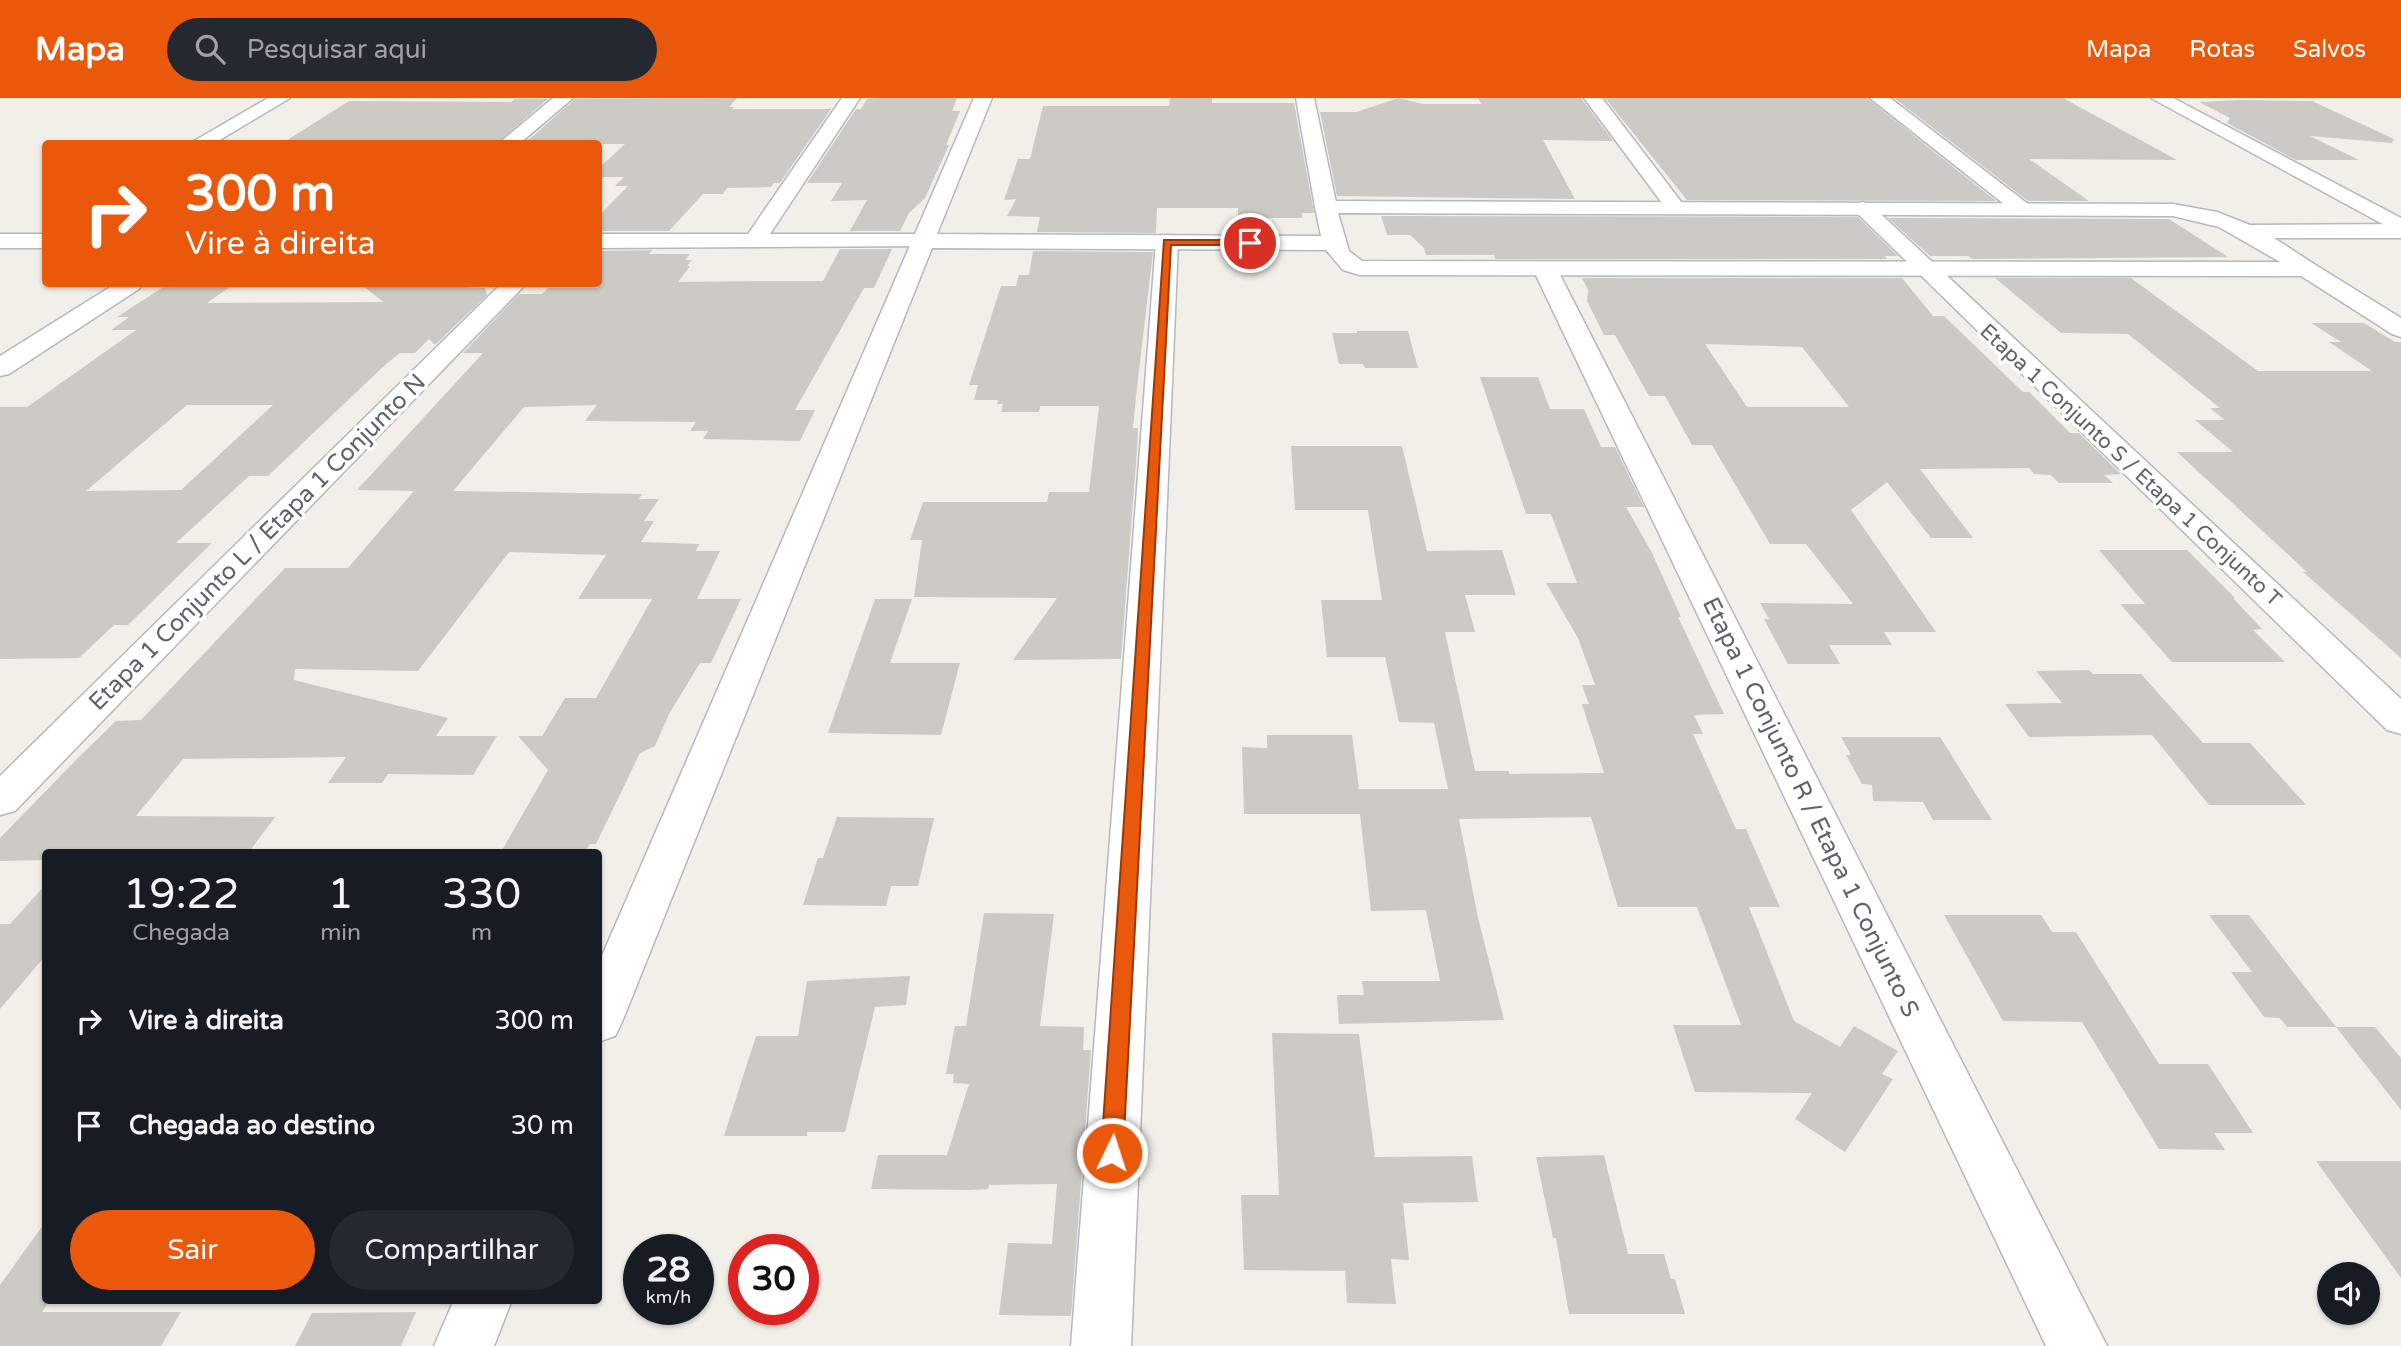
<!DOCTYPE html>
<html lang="pt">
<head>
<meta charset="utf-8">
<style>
	body { margin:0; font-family:"Varela Round",sans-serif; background:#242831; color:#f1f3f6; height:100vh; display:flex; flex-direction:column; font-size:26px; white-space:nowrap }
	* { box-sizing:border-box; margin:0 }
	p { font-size:23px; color:#9ea1a6 }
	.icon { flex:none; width:38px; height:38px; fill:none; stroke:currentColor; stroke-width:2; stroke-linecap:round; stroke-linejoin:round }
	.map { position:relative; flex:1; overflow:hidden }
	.side { position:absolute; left:42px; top:751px; width:560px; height:455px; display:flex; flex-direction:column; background:#171b24; border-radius:7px; box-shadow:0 2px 5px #0004 }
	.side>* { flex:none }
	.top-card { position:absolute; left:42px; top:42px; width:560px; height:147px; border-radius:7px; box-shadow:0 2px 5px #0004; background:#ea580c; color:#fff; overflow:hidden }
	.tools { position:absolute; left:2317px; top:1164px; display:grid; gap:14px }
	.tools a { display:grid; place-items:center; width:63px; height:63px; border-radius:50%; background:#171b24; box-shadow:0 2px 5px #0004; font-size:35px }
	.speed { position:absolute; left:623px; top:1136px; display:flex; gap:14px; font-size:35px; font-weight:700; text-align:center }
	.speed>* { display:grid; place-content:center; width:91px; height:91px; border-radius:50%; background:#171b24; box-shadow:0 2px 5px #0004; line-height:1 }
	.speed small { font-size:18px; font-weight:400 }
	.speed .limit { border:10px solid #d22; background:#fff; color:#111 }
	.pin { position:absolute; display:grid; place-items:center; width:60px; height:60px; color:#fff; margin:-30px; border:4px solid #fff; border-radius:50%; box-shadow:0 2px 7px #0007 }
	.me { position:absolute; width:77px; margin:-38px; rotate:4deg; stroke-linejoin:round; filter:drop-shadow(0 0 5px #0008) }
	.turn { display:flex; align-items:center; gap:24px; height:147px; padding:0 28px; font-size:32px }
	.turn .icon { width:91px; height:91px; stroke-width:2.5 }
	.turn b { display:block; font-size:49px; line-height:60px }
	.eta { display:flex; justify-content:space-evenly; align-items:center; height:119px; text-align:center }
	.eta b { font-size:42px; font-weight:600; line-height:49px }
	.primary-button { display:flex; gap:14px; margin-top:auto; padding:14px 28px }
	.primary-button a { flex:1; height:80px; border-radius:42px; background:#ea580c; color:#fff; font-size:28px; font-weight:600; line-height:80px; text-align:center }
	.primary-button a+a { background:#242831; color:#f1f3f6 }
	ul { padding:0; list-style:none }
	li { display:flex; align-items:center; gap:21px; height:105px; padding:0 28px }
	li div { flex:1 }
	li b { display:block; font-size:26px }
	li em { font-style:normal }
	header { display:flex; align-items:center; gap:42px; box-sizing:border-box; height:98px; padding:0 35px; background:#ea580c; color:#fff }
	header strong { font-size:33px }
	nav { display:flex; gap:38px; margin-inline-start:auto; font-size:24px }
	.search { width:490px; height:63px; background:#242831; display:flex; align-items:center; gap:18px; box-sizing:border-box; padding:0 24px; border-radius:38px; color:#9ea1a6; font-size:26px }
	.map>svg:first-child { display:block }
	.building { fill:#cccac5; fill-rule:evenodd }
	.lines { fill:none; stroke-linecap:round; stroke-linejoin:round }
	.minor-casing { stroke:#b5b8bc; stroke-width:3 }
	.tertiary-casing { stroke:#b5b8bc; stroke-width:3 }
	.minor { fill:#fff; fill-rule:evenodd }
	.tertiary { fill:#fff; fill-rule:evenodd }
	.route { fill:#ea580c; stroke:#983908; stroke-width:2 }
	.labels { text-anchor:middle; stroke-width:7; stroke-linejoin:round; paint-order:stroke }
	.far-street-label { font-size:21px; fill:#5f6368; stroke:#fff }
	.street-label { font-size:24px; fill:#5f6368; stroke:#fff }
</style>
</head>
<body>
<header>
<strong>Mapa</strong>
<div class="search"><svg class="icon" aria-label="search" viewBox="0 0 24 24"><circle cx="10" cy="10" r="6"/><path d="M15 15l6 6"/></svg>Pesquisar aqui</div>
<nav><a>Mapa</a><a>Rotas</a><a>Salvos</a></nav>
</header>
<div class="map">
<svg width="2401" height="1248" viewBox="0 0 2401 1248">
	<rect width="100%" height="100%" fill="#f1efe8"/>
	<path class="building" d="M737,0L729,9H734L732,11H831L780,85H774L771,89L727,90L723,96H703L669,133H598V119L628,88H615L624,79H598V71L625,46H524L575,1Z
		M875,0H957L952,13H960L946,47H949L925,100L909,115L900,133H850L867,102L831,103L842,85H807L856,11H861L867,1Z
		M1170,0H1212V5H1294L1314,115H1302V120H1248L1238,119V110H1157L1156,135L1037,134L1040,119L1007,118L1016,101L1004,102L1018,61H1030L1043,8H1169Z
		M1399,0L1423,6H1481L1478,0H1581L1613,43L1543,42L1575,101L1337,98L1320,14H1356Z
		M1605,0H1867L1996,103L1687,102Z
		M1894,0H2063L2177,62L2029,61L2089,103H2028Z
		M515,1H548L496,46H281L349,3L511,4Z
		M2239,2L2312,3L2394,41L2392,45L2310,38L2359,62H2296L2227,25L2230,20L2199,4Z
		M1381,118L1858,119L1898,158H1885L1887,161H1495L1494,157H1426L1424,150L1410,137H1387Z
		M1888,120L2169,121L2228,159L1972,161L1968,158H1930Z
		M840,151H892L874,190H864L795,312H815L800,343L703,341L708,333H690L696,324L585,323L597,307L524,309L453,393L642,396L639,401H659L644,423H654L641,444L699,446L696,453H720L697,501H741L711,565H700L669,616L655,648L640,655L596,746H590L585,754H501L548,672L518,638H542L565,600H596L652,501H578L606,457L509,454L418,573L295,571L294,582L448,620L436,638H497L473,677L388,676L382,685H328L346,659L183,661L136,718L275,719L249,754H46V762L0,763V740L78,660L116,623L141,622L285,470H348L414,393L357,392L483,255H463L519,196H542L548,190H598V153L652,152L649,156H690L685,162H692L687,168H690L678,184L764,183H823Z
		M1033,153L1153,154L1136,298L1133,330H1138V338L1121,561L1013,562L1057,500L914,499L922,442H910L923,404H1047L1049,394H1089L1099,308H1040L1039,314H1001L1003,306H997L998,302H974L978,287H969L1001,188H1016L1019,177H1029Z
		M1582,180H1902L1933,218H1944L2023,294H2029L2070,335H2079L2121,376L2104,377L2113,385H2059L2051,377L2034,376L2029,370L1920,371L1973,440H1931L1887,384L1851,412L1936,534H1884L1892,547H1829L1840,566H1788L1764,521H1769L1760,505L1853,506L1806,446H1770L1712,347H1692L1665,298H1649L1615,237H1604L1587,203L1588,192ZM1705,246L1802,249L1849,309H1747Z
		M1995,180H2131L2258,273H2372L2329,244H2341L2311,225H2364L2395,244H2401V560L2303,474H2307L2177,354H2233L2195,322H2225L2210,310H2220L2128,236L2061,235Z
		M168,186H234L207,205L383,204L361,186H446L443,188L485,190L487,197L435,247L429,241L415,255H400L386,266L268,378H249L176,445H212L128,527H114L79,560L0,561V309H27L136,232H111L129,219H117ZM187,307H273L181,392L86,393Z
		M1357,233H1408L1418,270H1365L1363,266H1339L1332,235H1357Z
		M1480,279H1538L1550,311H1584L1601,349H1615L1644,409H1626L1652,455L1681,519H1678L1724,616L1694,617L1703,636H1693L1736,731H1746L1780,809H1749L1794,923L1840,949L1854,928L1898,953L1882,976L1893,981L1845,1054L1795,1021L1812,995L1695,994L1673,927H1741L1697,809H1618L1591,719L1459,721L1478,820L1504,922L1339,926L1337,897H1364L1362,883H1440L1426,812L1371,813L1360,716H1244L1242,649L1267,650V637H1352L1359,691H1448L1434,625L1399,624L1385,559H1327L1321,502H1382L1368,412H1295L1291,348H1402L1427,453L1502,452L1516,497H1465L1475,534H1445L1475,673H1509V676L1604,675L1582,606H1589L1582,587H1595L1578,540L1546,485H1577L1551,416H1526Z
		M2099,452H2187L2235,500H2233L2262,531L2253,532L2285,564H2172L2120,506H2145Z
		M875,501H912L890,565H960L941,637L828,635Z
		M2089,572L2093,576H2141L2203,645H2250L2306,707H2209L2152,637L2029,639L2005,606L2062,605L2036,573Z
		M1841,639H1940L1992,722H1933L1923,704L1873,703L1872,687L1862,686L1846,657H1851Z
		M837,719L934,720L918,788H891L886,808L803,807L818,760H823Z
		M46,786V857L0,911V826H10Z
		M984,815L1054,816L1040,928L1084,929L1083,952H1091L1071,1218L999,1217L1008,1145L1052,1146L1057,1086L989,1087L988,1091L970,1092L871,1091L878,1057H947L969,986L953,985L954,976H946L955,928H966Z
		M1944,817H2041L2052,834H2076L2159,966H2208L2253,1035H2214L2225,1052L2159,1051L2082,924L2003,923Z
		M2209,817H2249L2336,929H2287L2280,920L2264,919L2231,874H2252Z
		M910,878L906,907L875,909L845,1034H807V1038H724L756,938H798L807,883Z
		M2336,929H2375L2401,960V1012Z
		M1272,935L1359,936L1375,1059L1472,1058L1478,1104L1403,1105L1409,1162L1391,1161L1396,1206L1347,1205L1345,1173L1244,1172L1241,1097H1279Z
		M1604,1057L1628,1156H1664L1671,1181H1675L1685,1216H1569L1556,1140H1553L1536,1059Z
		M2316,1063H2401V1180Z
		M46,1123V1208L42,1214H181L161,1248H0V1187Z
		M416,1214L401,1248H295L312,1215Z"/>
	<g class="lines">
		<g class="minor-casing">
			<path id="minor" d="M268,0H290L213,46H189Z
				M553,0H573L519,46H498Z
				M842,0H860L770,136H922L930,138L933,143L930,148L598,150V136H748Z
				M1296,0H1314L1337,109L1333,113H1319L1315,109Z
				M1584,0H1602L1682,105L1686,109L1682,113H1668Z
				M1870,0H1890L2028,106L2032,110L2028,114H2014Z
				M2151,0H2173L2401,120V136Z
				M1863,104L1870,106L2401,601V636L2387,632L1856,114L1852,110L1856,106Z
				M0,136H46V150H0Z
				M1167,137L1175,139L1178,144L1131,1248H1071L1156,144L1159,139Z
				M1545,164L1553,166L1557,171L2107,1248H2046L1533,171L1537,166Z
				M2306,164L2314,166L2401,220V239L2392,236L2298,176L2294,171L2298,166Z
				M115,186H143L139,191L9,276L0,278V258Z
				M501,186H526L15,713L0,717V678Z"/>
		</g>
		<g class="tertiary-casing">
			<path id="tertiary" d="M974,0H992L937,136L1321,138L1315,109L1319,105L1326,103L2173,106L2217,114L2250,127L2401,126V140H2274L2314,166L2318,171L2314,176L2306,178L1360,177L1343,172L1326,152L932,150L622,924L615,938L598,944V867ZM1338,115L2173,118L2219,129L2280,164L1362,163L1349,153Z
				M454,1202H512L494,1248H434Z"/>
		</g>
		<use href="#minor" class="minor"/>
		<use href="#tertiary" class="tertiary"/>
	</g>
	<path class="route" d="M1164,142H1250L1255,145L1250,147H1171L1123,1055L1120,1062L1112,1065L1104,1062L1101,1055Z"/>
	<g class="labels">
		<g class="far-street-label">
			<text transform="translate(2131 367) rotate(43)" y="7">Etapa 1 Conjunto S / Etapa 1 Conjunto T</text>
		</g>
		<g class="street-label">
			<text transform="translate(257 444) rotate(-45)" y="8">Etapa 1 Conjunto L / Etapa 1 Conjunto N</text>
			<text transform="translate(1811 709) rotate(64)" y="8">Etapa 1 Conjunto R / Etapa 1 Conjunto S</text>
		</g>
	</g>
</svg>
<div class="tools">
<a><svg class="icon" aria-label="sound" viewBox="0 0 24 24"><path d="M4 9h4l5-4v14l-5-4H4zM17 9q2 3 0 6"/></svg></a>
</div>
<div class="speed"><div>28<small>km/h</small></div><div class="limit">30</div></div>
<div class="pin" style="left:1250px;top:145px;background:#d93025"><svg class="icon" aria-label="arrive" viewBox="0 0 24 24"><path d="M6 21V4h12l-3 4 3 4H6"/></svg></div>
<svg class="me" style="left:1112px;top:1055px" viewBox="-20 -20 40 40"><circle r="17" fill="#ea580c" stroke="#fff" stroke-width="3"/><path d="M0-11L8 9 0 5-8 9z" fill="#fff"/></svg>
<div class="top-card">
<div class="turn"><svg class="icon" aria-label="right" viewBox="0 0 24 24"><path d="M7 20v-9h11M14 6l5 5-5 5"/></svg><div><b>300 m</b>Vire à direita</div></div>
</div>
<section class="side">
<div class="eta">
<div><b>19:22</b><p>Chegada</p></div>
<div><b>1</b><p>min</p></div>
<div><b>330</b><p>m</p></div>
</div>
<ul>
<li><svg class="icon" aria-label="right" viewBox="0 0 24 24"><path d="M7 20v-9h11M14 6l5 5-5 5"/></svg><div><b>Vire à direita</b></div><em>300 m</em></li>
<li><svg class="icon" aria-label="arrive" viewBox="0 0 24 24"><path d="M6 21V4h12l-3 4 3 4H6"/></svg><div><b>Chegada ao destino</b></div><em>30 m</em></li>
</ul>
<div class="primary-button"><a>Sair</a><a>Compartilhar</a></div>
</section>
</div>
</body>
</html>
